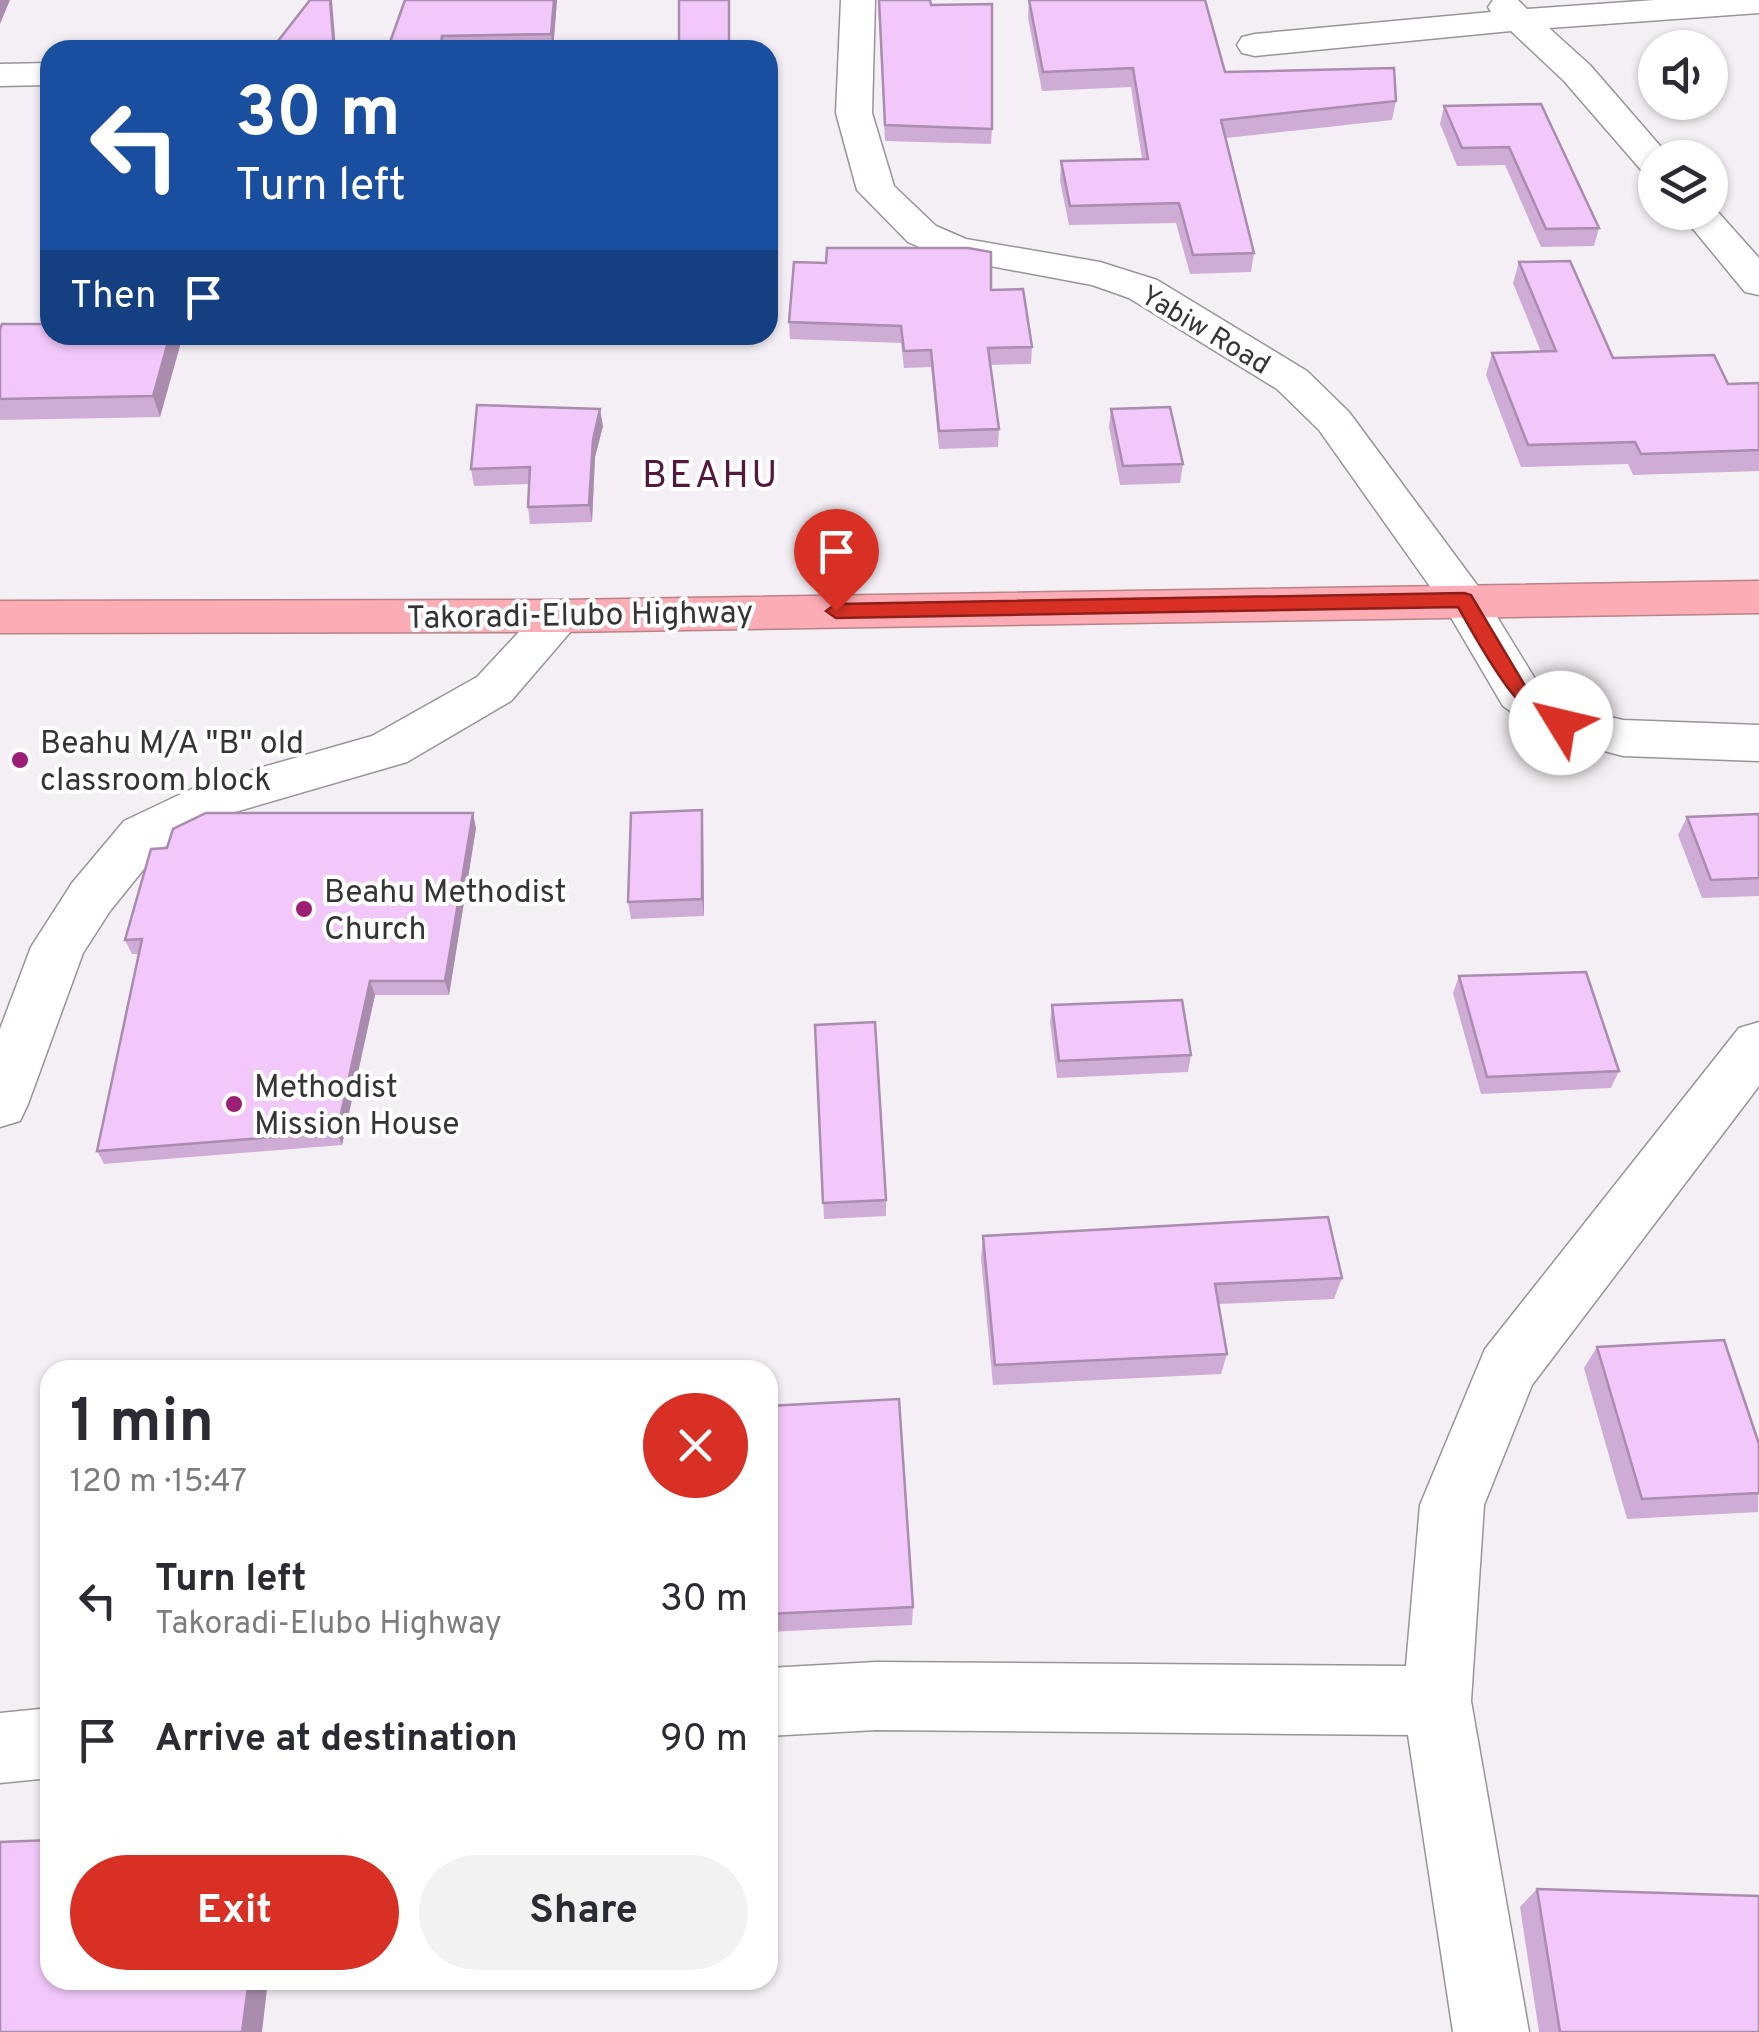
<!DOCTYPE html>
<html lang="en">
<head>
<meta charset="utf-8">
<style>
	body { margin:0; font-family:Overpass,sans-serif; background:#f2f2f3; color:#2b2b33; height:100vh; display:flex; flex-direction:column; font-size:38px; white-space:nowrap }
	* { box-sizing:border-box; margin:0 }
	p { font-size:32px; color:#7c7c81 }
	.icon { flex:none; width:55px; height:55px; fill:none; stroke:currentColor; stroke-width:2; stroke-linecap:round; stroke-linejoin:round }
	.map { position:relative; flex:1; overflow:hidden }
	.side { position:absolute; left:40px; top:1360px; width:738px; height:630px; display:flex; flex-direction:column; background:#fff; border-radius:30px; box-shadow:0 2px 8px #0004 }
	.side>* { flex:none }
	.banner { position:absolute; left:40px; top:40px; width:738px; height:305px; border-radius:30px; box-shadow:0 2px 8px #0004; background:#1a4fa0; color:#fff; overflow:hidden }
	.buttons { position:absolute; left:1638px; top:30px; display:grid; gap:20px }
	.buttons a { display:grid; place-items:center; width:90px; height:90px; border-radius:50%; background:#fff; box-shadow:0 2px 8px #0004; font-size:50px }
	.pin { position:absolute; display:grid; place-items:center; width:85px; height:85px; color:#fff; margin:-102px -42px; border-radius:50% 50% 50% 0; rotate:-45deg; box-shadow:0 0 10px #0007 }
	.pin .icon { rotate:45deg }
	.me { position:absolute; width:110px; margin:-55px; rotate:306deg; stroke-linejoin:round; filter:drop-shadow(0 0 8px #0008) }
	.turn { display:flex; align-items:center; gap:35px; height:210px; padding:0 30px; font-size:45px }
	.turn .icon { width:130px; height:130px; stroke-width:2.5 }
	.turn b { display:block; font-size:70px; line-height:85px }
	.then { display:flex; align-items:center; height:95px; padding:0 30px; background:#0003; gap:20px; font-size:38px }
	.round { display:grid; place-items:center; flex:none; width:105px; height:105px; border-radius:52px; background:#f2f2f3 }
	.overview { display:flex; align-items:center; justify-content:space-between; height:170px; padding:0 30px }
	h1 { font-size:60px; font-weight:700; line-height:75px }
	.cta { display:flex; gap:20px; margin-top:auto; padding:20px 30px }
	.cta a { flex:1; height:115px; border-radius:60px; background:#d93025; color:#fff; font-size:40px; font-weight:700; line-height:115px; text-align:center }
	.cta a+a { background:#f2f2f3; color:#2b2b33 }
	ul { padding:0; list-style:none }
	li { display:flex; align-items:center; gap:30px; height:140px; padding:0 30px }
	li div { flex:1 }
	li b { display:block; font-size:38px }
	li em { font-style:normal }
	.map>svg:first-child { display:block }
	.lines { fill:none; stroke-linecap:round; stroke-linejoin:round }
	.street-casing { stroke:#989498; stroke-width:3 }
	.highway-casing { stroke:#b78288; stroke-width:3 }
	.street { fill:#fff; fill-rule:evenodd }
	.highway { fill:#fcacb4; fill-rule:evenodd }
	.wall { fill:#cfacd6 }
	.shaded-wall { fill:#a98cae }
	.building { fill:#f1c8f9; stroke:#a98cae; stroke-width:2.5 }
	.route { fill:#d93025; stroke:#8d1f18; stroke-width:2.5 }
	.poi-dot { fill:#9d1f74; stroke:#fff; stroke-width:4 }
	.labels { text-anchor:middle; stroke-width:8; stroke-linejoin:round; paint-order:stroke }
	.far-street-label { font-size:28px; fill:#363436; stroke:#fff }
	.street-label { font-size:32px; fill:#363436; stroke:#fff }
	.poi-label { font-size:32px; fill:#363436; stroke:#fff; text-anchor:start }
	.quarter-label { font-size:38px; letter-spacing:2.5px; fill:#55193f; stroke:#fff }
</style>
</head>
<body>
<div class="map">
<svg width="1759" height="2032" viewBox="0 0 1759 2032">
	<rect width="100%" height="100%" fill="#f4eff4"/>
	<g class="lines">
		<g class="street-casing">
			<path id="street" d="M841,0H875L872,113L894,186L936,226L966,239L1100,262L1157,280L1307,371L1349,412L1480,589L1537,682L1576,709L1623,720L1759,725V761L1623,756L1544,735L1503,706L1446,609L1319,430L1277,389L1129,298L1092,285L942,257L908,242L857,190L836,113Z
				M1493,0H1518L1527,9L1655,0H1759V13L1549,28L1590,65L1668,155L1670,158H1655V174L1642,171L1564,81L1511,31L1255,56L1242,53L1237,45L1242,37L1255,34L1491,12L1488,7Z
				M50,63V85L0,86V64Z
				M1710,203L1759,258V295L1745,292L1679,212H1710Z
				M561,600L578,605L584,616L511,701L407,762L235,812L160,849L110,911L83,953L28,1104L20,1121L0,1127V1029L31,947L72,883L124,821L200,785L372,736L477,677L544,605Z
				M1759,1022V1086L1532,1385L1484,1505L1471,1701L1529,2032H1453L1408,1735L876,1730L768,1736V1668L876,1662L1406,1666L1420,1505L1485,1349L1739,1028Z
				M50,1708V1778L0,1783V1713Z"/>
		</g>
		<g class="highway-casing">
			<path id="highway" d="M1759,581V613L561,632L0,633V601L561,600Z"/>
		</g>
		<use href="#street" class="street"/>
		<use href="#highway" class="highway"/>
	</g>
	<path class="wall" d="M557,0L553,50H390L389,45Z
		M878,0H930L931,5L992,129L991,144L885,141Z
		M1029,0L1225,72L1396,101L1392,120L1226,138L1254,253L1251,272L1190,274L1176,223L1069,225L1060,181L1061,161L1142,159L1131,87L1042,91L1028,18Z
		M1541,104L1599,228L1594,246L1541,247L1505,165L1457,166L1440,124L1444,106Z
		M1519,262L1613,358L1728,384L1759,383V471L1633,475L1628,464L1521,467L1486,375L1492,353L1541,352L1513,283Z
		M991,290L1032,347L1031,364L990,365L999,429L998,447L939,449L931,367L904,368L901,343L790,339L789,322Z
		M0,329L50,335H183L160,417L0,420Z
		M584,335H641L640,342L585,344Z
		M1111,409L1183,464L1180,483L1120,485L1109,427Z
		M603,426L595,457L592,522L530,524L528,507L529,484L474,486L471,469Z
		M702,810L703,828L704,916L631,919L628,902Z
		M1759,814V896L1702,898L1678,835L1687,817Z
		M476,828L449,995H375L342,1145L104,1164L97,1151L139,954H132L125,940L167,848Z
		M1459,976L1619,1071L1611,1088L1481,1094L1453,993Z
		M1052,1005L1191,1055L1188,1072L1057,1078L1050,1022Z
		M815,1025L886,1200V1216L824,1219Z
		M983,1236L1342,1278L1334,1299L1218,1304L1227,1354L1221,1374L993,1385L981,1258Z
		M1597,1347L1759,1444L1758,1512L1627,1519L1584,1368Z
		M768,1406L913,1607L912,1625L768,1632Z
		M1537,1889L1759,2032H1539L1520,1907Z"/>
	<path class="shaded-wall" d="M0,0H10L0,24Z
		M330,0H332L336,50H334Z
		M554,0H557L553,50L551,34Z
		M170,335H183L160,417L153,396Z
		M600,409L603,426L595,457L592,522L589,505L593,440Z
		M702,810L703,828L704,916L702,899Z
		M473,813L476,828L449,995L445,981Z
		M370,981L375,995L342,1145L337,1132Z
		M249,1980H268L262,2032H242Z"/>
	<path class="building" d="M310,0H330L334,50H271Z
		M405,0H554L551,34L442,36L441,44L389,45Z
		M679,0H729V50H679Z
		M879,0H930L931,5L992,4V129L885,125Z
		M1029,0H1205L1225,72L1394,68L1396,101L1221,120L1254,253L1193,255L1179,203L1070,206L1061,161L1148,159L1133,68L1043,72Z
		M1541,104L1599,228L1546,229L1509,147L1462,148L1444,106Z
		M827,248H968L991,252V290L1023,289L1032,347L988,348L999,429L939,431L931,350L904,351L901,326L789,322L794,262L826,263Z
		M1570,261L1613,358L1714,355L1728,384L1759,383V450L1641,454L1635,442L1528,445L1492,353L1556,351L1519,262Z
		M2,324H50V335H170L153,396L0,399V329Z
		M477,405L600,409L593,440L589,505L528,507L530,467L471,469Z
		M1170,407L1183,464L1123,466L1111,409Z
		M702,810V899L628,902L631,813Z
		M206,813H473L445,981H370L337,1132L97,1151L142,939L125,940L151,849L167,848L173,829Z
		M1759,814V878L1711,880L1687,817Z
		M1586,972L1619,1071L1487,1077L1459,976Z
		M1182,1000L1191,1055L1059,1061L1052,1005Z
		M875,1022L886,1200L823,1203L815,1025Z
		M1328,1217L1342,1278L1215,1284L1227,1354L995,1365L983,1236Z
		M1724,1340L1759,1444V1493L1642,1499L1597,1347Z
		M899,1399L913,1607L768,1614V1406Z
		M50,1840V1980H249L242,2032H0V1842Z
		M1537,1889L1759,1896V2032H1560Z"/>
	<path class="route" d="M1464,593L1471,595L1527,689L1568,718V728C1526,738 1476,637 1458,607L836,618L826,611L836,604Z"/>
	<g class="poi-dot">
		<circle cx="20" cy="760" r="10"/>
		<circle cx="304" cy="909" r="10"/>
		<circle cx="234" cy="1104" r="10"/>
	</g>
	<g class="labels">
		<g class="far-street-label">
			<text transform="translate(1206 329) rotate(31)" y="10">Yabiw Road</text>
		</g>
		<g class="street-label">
			<text transform="translate(580 614) rotate(-1)" y="11">Takoradi-Elubo Highway</text>
		</g>
		<g class="poi-label">
			<text x="40" y="753">Beahu M/A "B" old<tspan x="40" dy="37">classroom block</tspan></text>
			<text x="324" y="902">Beahu Methodist<tspan x="324" dy="37">Church</tspan></text>
			<text x="254" y="1097">Methodist<tspan x="254" dy="37">Mission House</tspan></text>
		</g>
		<g class="quarter-label">
			<text x="711" y="487">BEAHU</text>
		</g>
	</g>
</svg>
<div class="buttons">
<a><svg class="icon" aria-label="sound" viewBox="0 0 24 24"><path d="M4 9h4l5-4v14l-5-4H4zM17 9q2 3 0 6"/></svg></a>
<a><svg class="icon" aria-label="layers" viewBox="0 0 24 24"><path d="M12 4l9 5-9 5-9-5zM3 14l9 5 9-5"/></svg></a>
</div>
<div class="pin" style="left:836px;top:611px;background:#d93025"><svg class="icon" aria-label="arrive" viewBox="0 0 24 24"><path d="M6 21V4h12l-3 4 3 4H6"/></svg></div>
<svg class="me" style="left:1561px;top:723px" viewBox="-20 -20 40 40"><circle r="19" fill="#fff"/><path d="M0-13L10 11 0 6-10 11z" fill="#d93025"/></svg>
<div class="banner">
<div class="turn"><svg class="icon" aria-label="left" viewBox="0 0 24 24"><path d="M17 20v-9H6M10 6l-5 5 5 5"/></svg><div><b>30 m</b>Turn left</div></div>
<div class="then">Then<svg class="icon" aria-label="arrive" viewBox="0 0 24 24"><path d="M6 21V4h12l-3 4 3 4H6"/></svg></div>
</div>
<section class="side">
<div class="overview"><div><h1>1 min</h1><p>120 m · 15:47</p></div><a class="round" style="background:#d93025;color:#fff"><svg class="icon" aria-label="close" viewBox="0 0 24 24"><path d="M6 6l12 12M18 6L6 18"/></svg></a></div>
<ul>
<li><svg class="icon" aria-label="left" viewBox="0 0 24 24"><path d="M17 20v-9H6M10 6l-5 5 5 5"/></svg><div><b>Turn left</b><p>Takoradi-Elubo Highway</p></div><em>30 m</em></li>
<li><svg class="icon" aria-label="arrive" viewBox="0 0 24 24"><path d="M6 21V4h12l-3 4 3 4H6"/></svg><div><b>Arrive at destination</b></div><em>90 m</em></li>
</ul>
<div class="cta"><a>Exit</a><a>Share</a></div>
</section>
</div>
</body>
</html>
